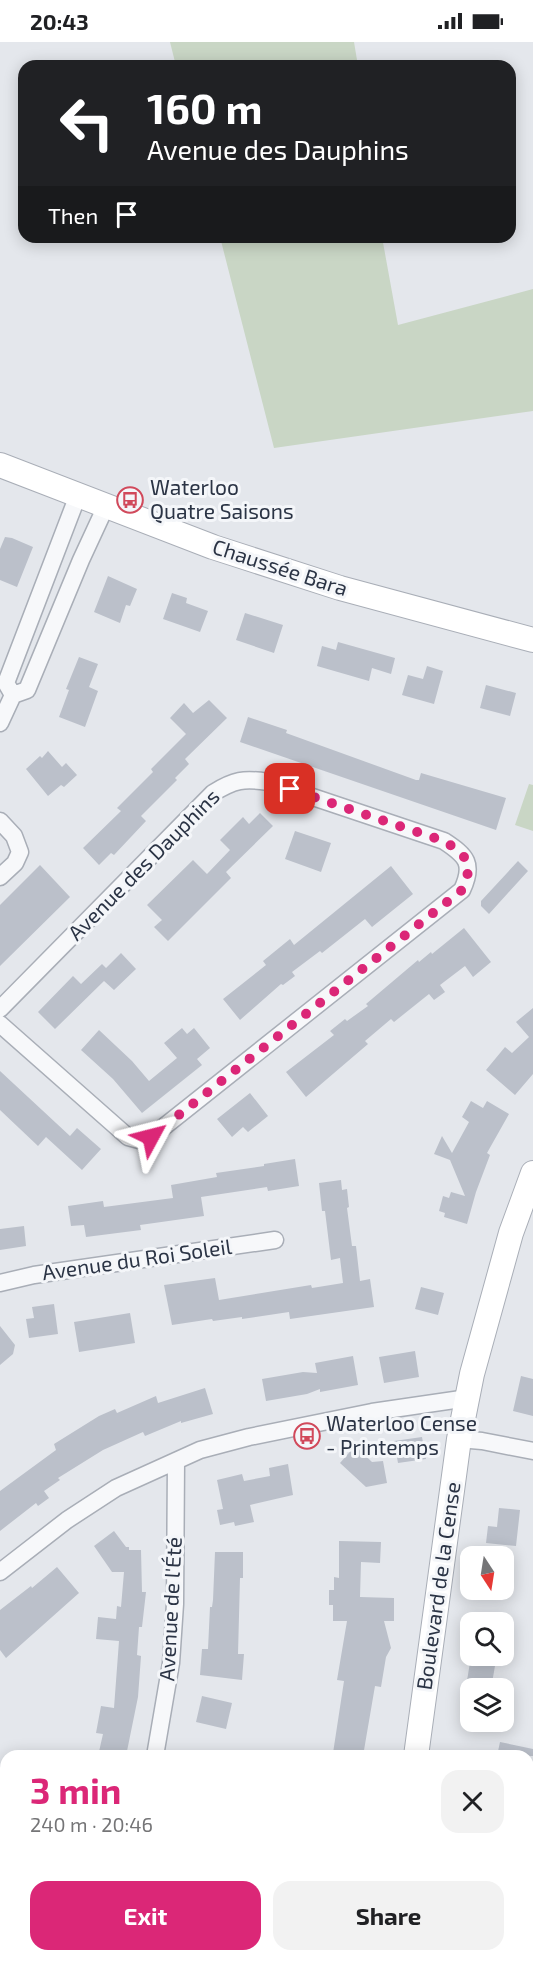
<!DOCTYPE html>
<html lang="en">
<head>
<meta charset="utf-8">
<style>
	body { margin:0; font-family:"Exo 2",sans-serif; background:#f2f2f2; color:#202124; height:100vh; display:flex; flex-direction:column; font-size:22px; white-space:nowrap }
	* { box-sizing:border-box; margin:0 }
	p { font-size:20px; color:#757577 }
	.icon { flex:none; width:33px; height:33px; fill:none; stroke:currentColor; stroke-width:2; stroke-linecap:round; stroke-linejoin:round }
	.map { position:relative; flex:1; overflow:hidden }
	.side { position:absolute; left:0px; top:1708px; width:534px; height:212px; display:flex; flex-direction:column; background:#fff; border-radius:18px 18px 0 0; box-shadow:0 3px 15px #0003 }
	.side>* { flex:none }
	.guide { position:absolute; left:18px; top:18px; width:498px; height:183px; border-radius:18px; box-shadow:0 3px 15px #0003; background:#202124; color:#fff; overflow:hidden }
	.needle { width:39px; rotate:168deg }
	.buttons { position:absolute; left:460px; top:1504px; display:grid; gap:12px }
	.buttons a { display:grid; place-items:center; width:54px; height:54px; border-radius:12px; background:#fff; box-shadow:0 3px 15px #0003; font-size:30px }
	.pin { position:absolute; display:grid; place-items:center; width:51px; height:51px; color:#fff; margin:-26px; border-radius:12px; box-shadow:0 3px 9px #0006 }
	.me { position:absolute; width:66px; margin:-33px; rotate:52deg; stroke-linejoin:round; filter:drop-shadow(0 0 4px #0008) }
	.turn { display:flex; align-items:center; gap:21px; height:126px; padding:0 30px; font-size:27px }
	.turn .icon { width:78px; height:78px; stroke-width:2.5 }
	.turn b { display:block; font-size:42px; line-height:51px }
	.then { display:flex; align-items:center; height:57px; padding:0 30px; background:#0003; gap:12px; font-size:22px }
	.round { display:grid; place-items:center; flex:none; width:63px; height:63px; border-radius:18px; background:#f2f2f2 }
	.headline { display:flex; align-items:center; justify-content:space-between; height:102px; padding:0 30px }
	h1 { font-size:36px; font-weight:700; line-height:45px; color:#db2777 }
	.primary-button { display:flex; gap:12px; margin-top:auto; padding:12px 30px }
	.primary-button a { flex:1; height:69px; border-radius:18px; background:#db2777; color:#fff; font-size:24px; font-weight:700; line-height:69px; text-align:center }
	.primary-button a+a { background:#f2f2f2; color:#202124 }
	.status { display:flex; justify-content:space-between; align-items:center; height:42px; padding:0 30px; background:#fff; direction:ltr }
	.status svg { height:16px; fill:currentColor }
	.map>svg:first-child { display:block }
	.green { fill:#c9d6c5 }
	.building { fill:#bbc0ca }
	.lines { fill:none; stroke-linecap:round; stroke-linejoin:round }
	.minor-casing { stroke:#a9aeb7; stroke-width:19 }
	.secondary-casing { stroke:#a9aeb7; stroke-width:26 }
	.minor { stroke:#f7f8fa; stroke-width:16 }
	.secondary { stroke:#fff; stroke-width:24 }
	.route { stroke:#db2777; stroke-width:10; stroke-dasharray:0 18 }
	.labels { text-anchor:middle; stroke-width:6; stroke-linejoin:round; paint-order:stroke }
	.poi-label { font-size:21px; fill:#2b3445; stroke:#f4f6f9; text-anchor:start }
	.street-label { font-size:21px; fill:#2b3445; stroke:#f4f6f9 }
</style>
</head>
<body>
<div class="status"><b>20:43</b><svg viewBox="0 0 49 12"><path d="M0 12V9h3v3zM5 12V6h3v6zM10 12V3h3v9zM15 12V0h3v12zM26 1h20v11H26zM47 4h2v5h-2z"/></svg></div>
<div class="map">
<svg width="533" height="1919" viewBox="0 0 533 1919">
	<rect width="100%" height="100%" fill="#e4e7ec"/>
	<path class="green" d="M170,0H354L358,24H176Z
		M220,195H382L398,283L533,247V369L274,406Z
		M529,742L533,743V789L515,783Z"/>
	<path class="building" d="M5,495L12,496L33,505L17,545L0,538V507Z
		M108,534L137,547L130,564L126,563L120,581L94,570Z
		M172,551L187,556L186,561L208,569L200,590L163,577Z
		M245,571L283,583L274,611L236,598Z
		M338,600L395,616L391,632L372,626L369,639L317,624L322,604L336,608Z
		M79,615L98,622L89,645L98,649L85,685L59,675L69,648L66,647Z
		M427,624L443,629L434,662L402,653L408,633L423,637Z
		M486,643L516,651L510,674L480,666Z
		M209,658L227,676L185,717L189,722L175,736L177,738L141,774L146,779L114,813L111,811L99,823L83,806L121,769L117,766L153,730L151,727L186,692L170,676L184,661L193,671Z
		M248,675L287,688L286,691L416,738H419L421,731L506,756L496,788L240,700Z
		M48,709L62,725L66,721L77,733L64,745L61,743L48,754L26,727L40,714L42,716Z
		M260,771L273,784L226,830L231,836L168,899L154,885L162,878L147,863L193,818L207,832L230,808L220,798L243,775L249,782Z
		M295,789L331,801L321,830L285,817Z
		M518,819L528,829L489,872L481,864V859Z
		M40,823L70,855L0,924V863Z
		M391,824L413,852L372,885L365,877L322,911L320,909L292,930L295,934L283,943L281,942L240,978L223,957L266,923L263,919L290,897L294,903Z
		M464,886L491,920L473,935L465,924L440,943L445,950L434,958L429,952L394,980L391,977L365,999L368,1002L306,1055L286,1030L334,993L330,989L345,977L347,979L368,964L366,962L418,918L419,920L431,910L432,912Z
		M121,911L136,927L114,948L104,939L55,987L38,970L73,934L81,942L102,922L106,926Z
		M533,966V1032L515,1053L486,1028L505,1005L512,1011L529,995L516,980Z
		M182,986L187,992L194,986L210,1006L197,1017L202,1023L142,1071L113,1037L81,1008L99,988L132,1019L149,1039L177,1016L164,1001Z
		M0,1029L70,1094L77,1086L101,1107L82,1128L46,1095L38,1104L0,1068Z
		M250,1051L268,1074L248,1090L243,1085L232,1095L217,1077Z
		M471,1059L483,1066L487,1059L509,1072L487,1111L490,1113L476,1150L467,1182L444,1175L445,1171L439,1169L443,1154L449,1156L451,1150L465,1154L450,1118L434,1112L442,1094L452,1111L469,1080L462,1075Z
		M295,1117L299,1144L268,1149L267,1145L201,1155L204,1174L140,1183L141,1188L86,1195L84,1183L71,1184L68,1164L103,1159L104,1165L173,1156L171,1143L217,1135L216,1131L264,1124V1122Z
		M341,1138L342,1148L347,1147L349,1165L347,1166L352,1204H356L360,1239L370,1237L374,1265L290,1277L289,1270L242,1277V1275L213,1279L212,1277L172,1283L164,1243L215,1236L219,1258L311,1243L312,1246L343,1241L340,1216L331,1218L325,1169H322L319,1141Z
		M24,1184L26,1204L0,1208V1187Z
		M421,1245L444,1251L438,1273L415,1267Z
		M54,1262L58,1292L29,1296L26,1277L34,1276L32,1265Z
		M130,1271L135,1301L79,1310L74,1280Z
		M0,1284L15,1303L13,1312L0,1323Z
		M415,1309L419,1335L384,1341L379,1315Z
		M353,1314L358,1343L320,1350V1347L307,1352L266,1359L262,1337L303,1330L317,1331L315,1321Z
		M521,1334L533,1337V1374L513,1369Z
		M205,1346L213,1372L181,1381V1379L145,1394L143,1390L103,1408L58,1436L60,1438L44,1449L49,1456L38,1464L36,1461L0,1489V1449L56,1408L54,1402L99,1374L115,1367L117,1371L156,1354L158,1361Z
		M422,1395L426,1417L398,1421L394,1399Z
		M355,1404L372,1420L383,1419L387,1441L366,1445L340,1421Z
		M288,1422L293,1453L250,1463L254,1480L235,1484L234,1480L220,1483L217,1468L223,1467L217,1438L242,1432L244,1439L270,1434L269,1426Z
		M499,1466L520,1468L516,1504L486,1501L488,1484L497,1485Z
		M114,1489L126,1505H129V1508H141L142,1550H146L142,1585H139L137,1613L141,1614L138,1655L126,1714H98L103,1692L96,1691L101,1664L114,1666L119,1599L96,1597L98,1575L116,1577L117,1564L121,1565L124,1530H112L94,1504Z
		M339,1499L381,1500L380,1521L361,1520L360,1555L394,1556V1579H384L391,1606L386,1615L381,1645L375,1644L363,1714L333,1711L344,1639L337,1638L347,1579H333V1563H329V1548H334V1535L339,1536Z
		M215,1510H243V1536H240L238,1612H244L242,1638L200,1633L202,1607H208L210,1565H212L213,1558Z
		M57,1525L79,1551L6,1616L0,1608V1568L31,1544L32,1546Z
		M471,1614L496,1618L491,1647L466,1645Z
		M202,1654L232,1661L226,1687L196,1680Z
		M500,1700L533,1707V1714H497Z"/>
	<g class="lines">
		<g class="minor-casing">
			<path id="minor" d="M13,653L6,641L78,453
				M0,681L13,653L27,648L81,518L106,464
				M0,779L14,794L20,810L15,821L0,835
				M0,967L213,751C234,738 244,736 268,740L444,799C467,814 474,822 462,848L151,1095L139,1098L128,1095L0,982
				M0,1241L34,1233L275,1198
				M459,1397L482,1399L533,1409
				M0,1530L67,1478L116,1446L200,1408L249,1395L372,1370L468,1356
				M155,1714L171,1621L175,1562L176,1419
				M528,1779L533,1780
				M0,1854L6,1857
				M100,1919L102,1914"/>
		</g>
		<g class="secondary-casing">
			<path id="secondary" d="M0,423L213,505L340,546L533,598
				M416,1714L459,1397L472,1332L511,1191L533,1131
				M378,1919L379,1914"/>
		</g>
		<use href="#minor" class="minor"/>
		<use href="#secondary" class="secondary"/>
	</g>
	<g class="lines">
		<path class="route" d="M151,1095L462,848C474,822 468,814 444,799L290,747"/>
	</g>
	<defs>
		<g id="bus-ring" transform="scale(1.35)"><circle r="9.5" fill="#f4f6f9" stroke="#d1495b" stroke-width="1.5"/><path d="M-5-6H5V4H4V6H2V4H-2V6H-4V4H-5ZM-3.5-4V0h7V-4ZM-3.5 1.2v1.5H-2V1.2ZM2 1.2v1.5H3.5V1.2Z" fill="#d1495b"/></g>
	</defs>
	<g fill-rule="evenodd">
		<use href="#bus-ring" x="130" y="458"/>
		<use href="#bus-ring" x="307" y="1394"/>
	</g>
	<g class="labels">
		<g class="poi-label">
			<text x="150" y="453">Waterloo<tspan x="150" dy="24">Quatre Saisons</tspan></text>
			<text x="326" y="1389">Waterloo Cense<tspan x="326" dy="24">- Printemps</tspan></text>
		</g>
		<g class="street-label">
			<text transform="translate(280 526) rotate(18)" y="7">Chaussée Bara</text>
			<text transform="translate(144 823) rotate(-45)" y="7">Avenue des Dauphins</text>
			<text transform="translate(137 1218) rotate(-8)" y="7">Avenue du Roi Soleil</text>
			<text transform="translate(439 1544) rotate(-82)" y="7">Boulevard de la Cense</text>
			<text transform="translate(171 1567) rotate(-87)" y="7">Avenue de l'Été</text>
		</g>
	</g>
</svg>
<div class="buttons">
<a><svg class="needle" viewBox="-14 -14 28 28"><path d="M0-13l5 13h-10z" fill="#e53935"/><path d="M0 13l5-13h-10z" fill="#757577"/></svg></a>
<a><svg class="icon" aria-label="search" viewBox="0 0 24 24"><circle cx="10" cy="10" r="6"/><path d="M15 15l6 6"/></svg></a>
<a><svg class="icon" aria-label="layers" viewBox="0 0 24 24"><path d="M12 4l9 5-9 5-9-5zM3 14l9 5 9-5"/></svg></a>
</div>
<div class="pin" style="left:290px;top:747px;background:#d93025"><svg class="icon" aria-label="arrive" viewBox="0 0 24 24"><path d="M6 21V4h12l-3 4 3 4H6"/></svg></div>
<svg class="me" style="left:151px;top:1095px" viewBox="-20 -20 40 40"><path d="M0-17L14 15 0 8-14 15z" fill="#db2777" stroke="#fff" stroke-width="4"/></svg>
<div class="guide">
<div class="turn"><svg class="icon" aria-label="left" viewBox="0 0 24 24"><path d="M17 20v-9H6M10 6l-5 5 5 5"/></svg><div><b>160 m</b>Avenue des Dauphins</div></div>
<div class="then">Then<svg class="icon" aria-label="arrive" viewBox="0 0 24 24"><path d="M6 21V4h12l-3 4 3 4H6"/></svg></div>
</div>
<section class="side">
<div class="headline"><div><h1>3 min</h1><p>240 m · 20:46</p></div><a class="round"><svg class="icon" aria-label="close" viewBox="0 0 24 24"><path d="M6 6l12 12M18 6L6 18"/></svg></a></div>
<div class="primary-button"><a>Exit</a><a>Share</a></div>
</section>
</div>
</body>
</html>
